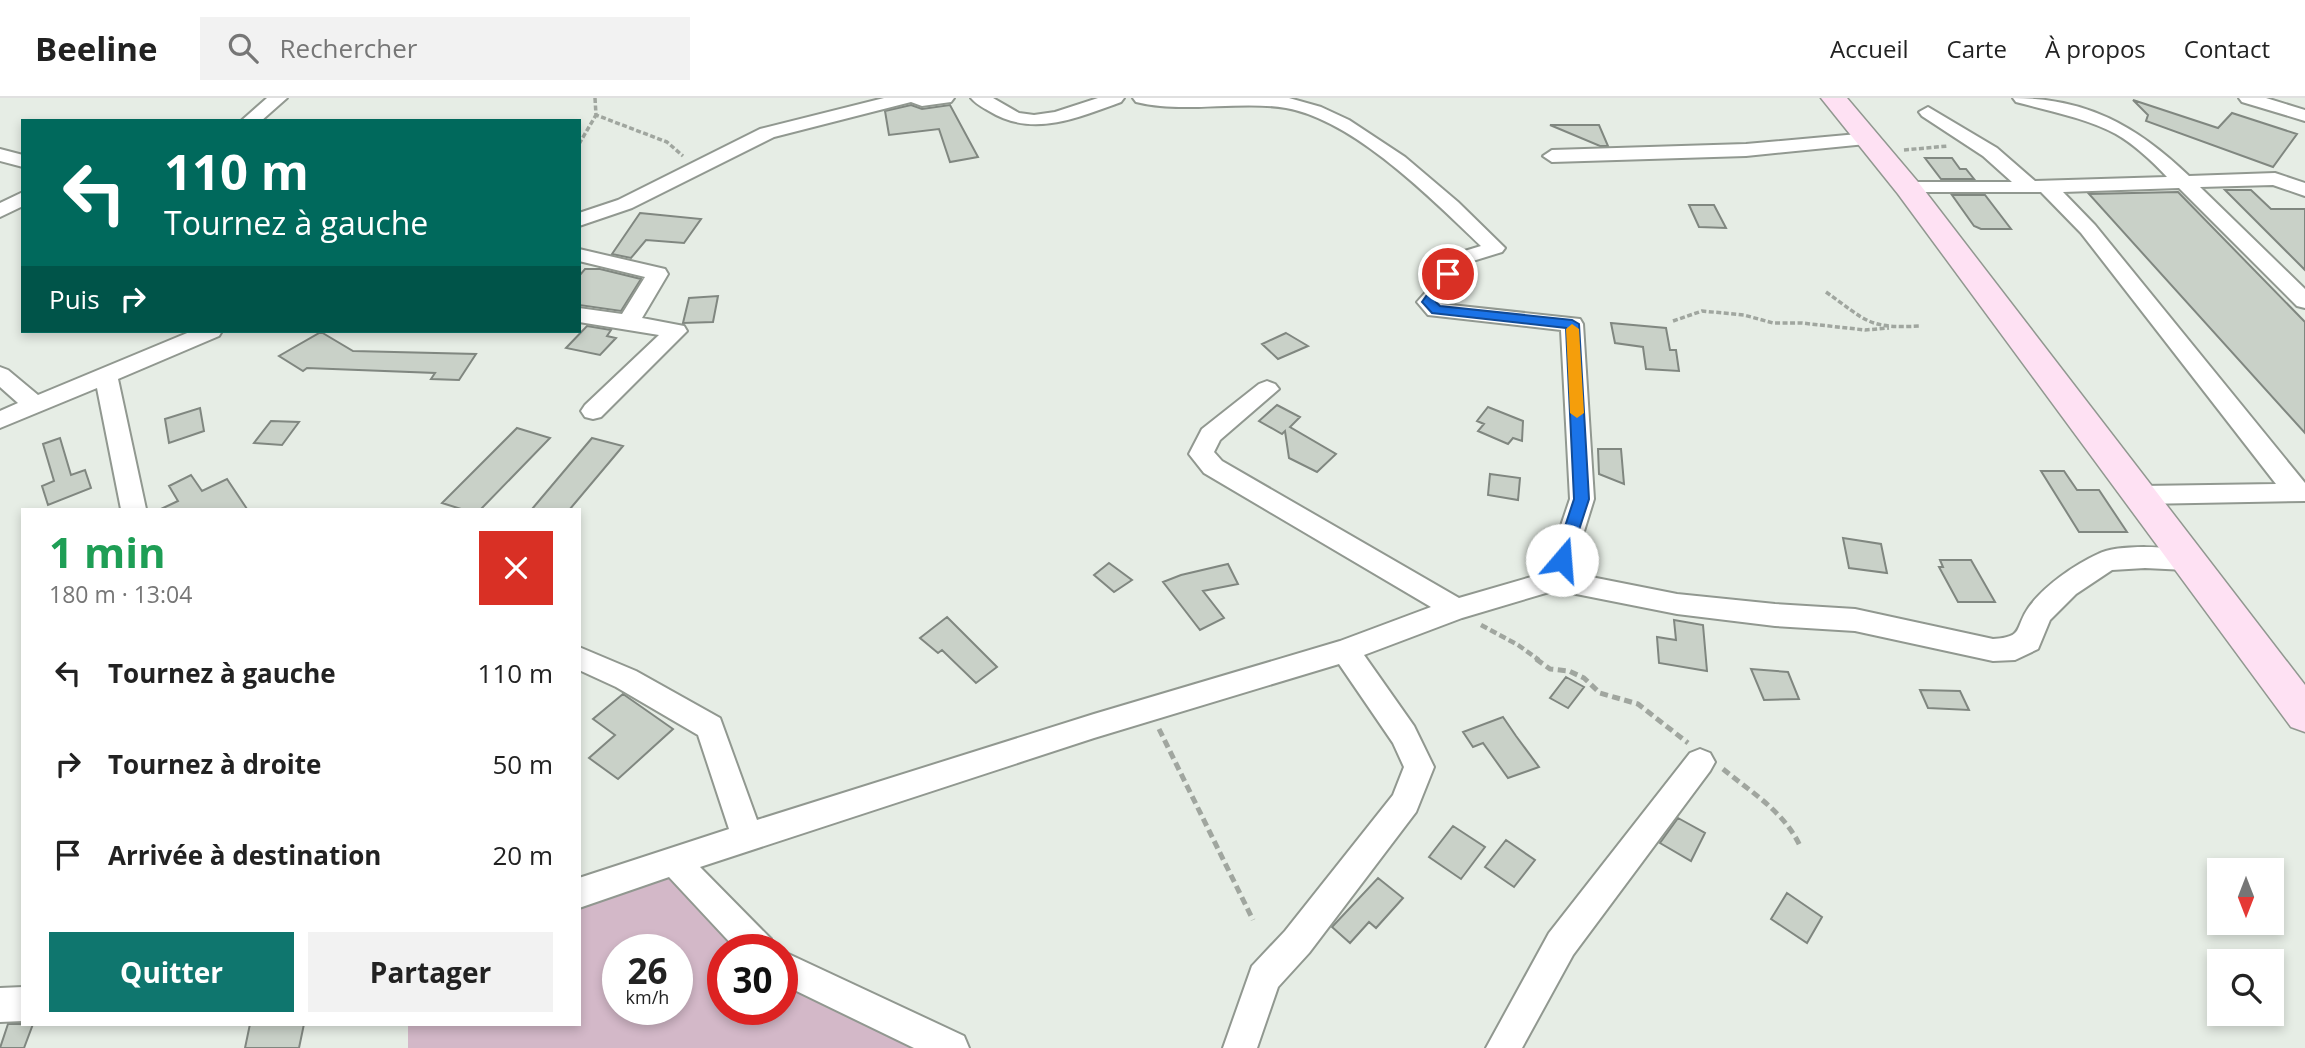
<!DOCTYPE html>
<html lang="fr">
<head>
<meta charset="utf-8">
<style>
	body { margin:0; font-family:"Open Sans",sans-serif; background:#f2f2f2; color:#222; height:100vh; display:flex; flex-direction:column; font-size:26px; white-space:nowrap }
	* { box-sizing:border-box; margin:0 }
	p { font-size:23px; color:#767676 }
	.icon { flex:none; width:38px; height:38px; fill:none; stroke:currentColor; stroke-width:2; stroke-linecap:round; stroke-linejoin:round }
	.map { position:relative; flex:1; overflow:hidden }
	.panel { position:absolute; left:21px; top:410px; width:560px; height:518px; display:flex; flex-direction:column; background:#fff; border-radius:0px; box-shadow:0 4px 10px #0003 }
	.panel>* { flex:none }
	.top-card { position:absolute; left:21px; top:21px; width:560px; height:214px; border-radius:0px; box-shadow:0 4px 10px #0003; background:#00695c; color:#fff; overflow:hidden }
	.needle { width:46px; rotate:180deg }
	.buttons { position:absolute; left:2207px; top:760px; display:grid; gap:14px }
	.buttons a { display:grid; place-items:center; width:77px; height:77px; border-radius:0px; background:#fff; box-shadow:0 4px 10px #0003; font-size:35px }
	.speed { position:absolute; left:602px; top:836px; display:flex; gap:14px; font-size:35px; font-weight:700; text-align:center }
	.speed>* { display:grid; place-content:center; width:91px; height:91px; border-radius:50%; background:#fff; box-shadow:0 4px 10px #0003; line-height:1 }
	.speed small { font-size:18px; font-weight:400 }
	.speed .limit { border:10px solid #d22; background:#fff; color:#111 }
	.pin { position:absolute; display:grid; place-items:center; width:60px; height:60px; color:#fff; margin:-30px; border:4px solid #fff; border-radius:50%; box-shadow:0 2px 7px #0007 }
	.me { position:absolute; width:77px; margin:-38px; rotate:18deg; stroke-linejoin:round; filter:drop-shadow(0 0 5px #0008) }
	.turn { display:flex; align-items:center; gap:24px; height:147px; padding:0 28px; font-size:32px }
	.turn .icon { width:91px; height:91px; stroke-width:2.5 }
	.turn b { display:block; font-size:49px; line-height:60px }
	.then { display:flex; align-items:center; height:66px; padding:0 28px; background:#0003; gap:14px; font-size:26px }
	.round { display:grid; place-items:center; flex:none; width:74px; height:74px; border-radius:0px; background:#f2f2f2 }
	.overview { display:flex; align-items:center; justify-content:space-between; height:119px; padding:0 28px }
	h1 { font-size:42px; font-weight:700; line-height:52px; color:#1e9e55 }
	.action { display:flex; gap:14px; margin-top:auto; padding:14px 28px }
	.action a { flex:1; height:80px; border-radius:0px; background:#0f766e; color:#fff; font-size:28px; font-weight:700; line-height:80px; text-align:center }
	.action a+a { background:#f2f2f2; color:#222 }
	ul { padding:0; list-style:none }
	li { display:flex; align-items:center; gap:21px; height:91px; padding:0 28px }
	li div { flex:1 }
	li b { display:block; font-size:26px }
	li em { font-style:normal }
	header { display:flex; align-items:center; gap:42px; box-sizing:border-box; height:98px; padding:0 35px; background:#fff; border-bottom:2px solid #e0e0e0 }
	header strong { font-size:33px }
	nav { display:flex; gap:38px; margin-inline-start:auto; font-size:24px }
	.search { width:490px; height:63px; background:#f2f2f2; display:flex; align-items:center; gap:18px; box-sizing:border-box; padding:0 24px; border-radius:0px; color:#767676; font-size:26px }
	.map>svg:first-child { display:block }
	.green { fill:#d3b8c8; fill-rule:evenodd }
	.building { fill:#c9d1c8; stroke:#808780; stroke-width:2 }
	.lines { fill:none; stroke-linecap:round; stroke-linejoin:round }
	.street-casing { stroke:#919890; stroke-width:4 }
	.secondary-casing { stroke:#919890; stroke-width:3 }
	.path-far2 { stroke:#a0a69f; stroke-width:3.5; stroke-dasharray:5 2.5; stroke-linecap:butt }
	.path-far1 { stroke:#a0a69f; stroke-width:4.5; stroke-dasharray:7 3.5; stroke-linecap:butt }
	.path { stroke:#a0a69f; stroke-width:5; stroke-dasharray:8 4.5; stroke-linecap:butt }
	.street { fill:#fff; fill-rule:evenodd }
	.secondary { fill:#fee1f3; fill-rule:evenodd }
	.route { fill:#1a73e8; stroke:#114b97; stroke-width:2 }
	.slow { fill:#f59e0b }
</style>
</head>
<body>
<header>
<strong>Beeline</strong>
<div class="search"><svg class="icon" aria-label="search" viewBox="0 0 24 24"><circle cx="10" cy="10" r="6"/><path d="M15 15l6 6"/></svg>Rechercher</div>
<nav><a>Accueil</a><a>Carte</a><a>À propos</a><a>Contact</a></nav>
</header>
<div class="map">
<svg width="2305" height="950" viewBox="0 0 2305 950">
	<rect width="100%" height="100%" fill="#e6ede5"/>
	<path class="green" d="M674,771L753,852H723V912H782V874L937,950H408V926H579V803ZM618,852H677V912H618Z"/>
	<path class="building" d="M2133,2L2218,30L2232,15L2297,36L2273,69L2146,23L2148,17Z
		M911,7L922,11L950,7L978,59L950,64L939,31L889,37L885,13Z
		M1550,27H1599L1608,48H1600Z
		M1925,60H1952L1960,71H1966L1974,81H1941Z
		M2225,92H2251L2271,111H2305V172Z
		M2178,94L2305,224V335L2089,96Z
		M1952,97H1985L2011,131H1981L1974,128Z
		M1689,107H1714L1726,130L1699,129Z
		M640,115L701,121L684,145L646,142L631,160L612,156Z
		M585,171H600L641,181L621,213L579,207V178Z
		M718,198L713,224L683,225L689,200Z
		M1611,225L1666,230L1670,252H1676L1679,273L1646,271L1643,249L1615,245Z
		M587,228L611,232L607,238L616,240L600,257L566,250Z
		M321,234L353,253L476,256L459,282L431,281L435,275L307,270L303,273L279,258Z
		M1286,235L1308,248L1278,261L1262,246Z
		M1277,307L1300,319L1290,329L1336,356L1317,374L1289,360L1285,333L1282,336L1259,323Z
		M1488,309L1523,323L1522,343L1513,340L1508,346L1478,333L1484,326L1477,323Z
		M200,310L204,333L169,345L165,321Z
		M271,323L299,324L282,347L254,345Z
		M517,330L550,340L481,411H461L442,405Z
		M60,340L71,377L85,372L91,390L48,407L42,388L54,383L43,346Z
		M592,340L623,348L570,411H532Z
		M1598,351H1621L1624,386L1599,376Z
		M2041,373H2064L2077,392H2099L2127,434H2079Z
		M1490,376L1520,380L1518,402L1488,397Z
		M191,377L202,393L227,381L247,411H161L178,403L169,388Z
		M1843,440L1881,446L1887,475L1849,470Z
		M1940,462H1971L1995,504H1958L1939,469H1943Z
		M1109,465L1132,482L1114,494L1094,477Z
		M1228,466L1238,486L1203,493L1224,520L1200,532L1163,484L1181,477Z
		M947,519L997,569L976,585L942,552L938,555L920,540Z
		M1674,522L1703,527L1707,573L1659,565L1657,539L1676,542Z
		M1751,571L1788,574L1799,601L1764,602Z
		M1566,579L1584,589L1568,610L1550,600Z
		M1920,592L1960,593L1969,612L1928,610Z
		M623,596L673,631L618,681L589,660L615,637L593,621Z
		M1503,619L1516,638L1539,669L1508,680L1483,645L1473,649L1463,634Z
		M1678,720L1705,735L1691,763L1660,745Z
		M1453,728L1485,749L1461,781L1429,759Z
		M1506,742L1535,762L1514,789L1485,769Z
		M1378,780L1403,800L1376,830L1369,824L1350,845L1332,829Z
		M1787,795L1822,819L1807,845L1771,821Z
		M8,926H33L24,950H0Z
		M250,926H304L299,950H245Z"/>
	<g class="lines">
		<g class="street-casing">
			<path id="street" d="M267,0H287L261,23H241Z
				M884,0H954L951,4L922,8L911,4L774,39L632,110L579,128V115L618,102L760,31Z
				M971,0H993L1019,15L1034,17L1055,14L1098,0H1124L1121,4C1077,20 1032,40 989,13C982,9 976,6 971,0Z
				M1133,0H1289L1321,9L1349,22L1405,59L1458,104L1505,150L1502,154L1463,166L1452,190L1440,204L1442,206L1580,221L1583,226L1594,401L1571,475L1677,496L1775,506L1855,511L1993,541C2025,539 2014,530 2029,509C2044,488 2074,467 2098,456C2118,446 2174,448 2195,455L2199,462L2195,469L2186,472L2145,470L2112,472L2076,496L2050,522L2038,551L2015,562L1993,563L1855,533L1775,528L1677,516L1556,492L1462,520L1364,557L1414,628L1434,669L1416,714L1309,855L1278,889L1257,950H1223L1252,868L1285,833L1393,697L1404,669L1393,645L1339,566L1094,640L700,769L771,841L775,852H737L669,779L579,810V780L729,731L698,637L616,589L579,572V549L636,573L720,620L757,722L1094,616L1340,543L1431,509L1204,375L1189,356L1202,331L1259,286L1267,283L1275,286L1279,291L1220,342L1214,354L1222,363L1459,500L1545,475L1570,401L1561,232L1428,217L1417,204L1432,187L1448,158L1481,148C1432,101 1354,22 1286,10C1237,2 1184,16 1136,4Z
				M2013,0C2087,0 2137,28 2189,78L2275,75L2305,85V98L2273,87L2200,89L2305,191V210L2297,208L2179,90L2063,94L2095,127L2305,385V403L2142,406L2133,403L2130,397L2133,391L2142,388L2276,386L2081,135L2041,94H1901L1898,90L1901,86L1908,84H2012L1983,58L1922,18L1919,14L1928,9L1997,50L2035,83L2167,79C2152,63 2135,47 2116,36C2086,20 2049,13 2016,4Z
				M2239,0H2266L2305,12V23L2242,4Z
				M1869,35L1876,37L1878,41L1876,45L1746,58L1552,64L1543,58L1552,52L1746,46Z
				M0,51L23,57V69L0,63Z
				M23,94V108L0,119V105Z
				M579,151L665,171L668,176L642,220L684,228L687,233L601,319L593,321L585,319L581,313L585,307L659,237L579,224V210L622,216L645,179L579,163Z
				M192,233H222L219,238L118,281L146,411H121L97,290L0,330V313L18,305L0,289V269L8,272L38,297Z
				M1700,651L1710,655L1715,664L1710,673L1573,857L1522,950H1486L1549,835L1690,655Z
				M782,853L964,938L969,950H914L782,886Z
				M23,889V923L0,924V890Z"/>
		</g>
		<g class="secondary-casing">
			<path id="secondary" d="M1821,0H1847L1918,84L2305,587V634L2291,629L1898,96Z"/>
		</g>
		<path class="path-far2" d="M595,0L596,17L667,44L683,58
			M579,46L596,17
			M1904,52L1948,48
			M1826,194C1867,223 1868,231 1920,228
			M1673,223L1702,213L1744,217L1773,225H1802L1865,232L1889,230"/>
		<path class="path-far1" d="M1481,527L1518,547L1539,562"/>
		<path class="path" d="M1536,561L1550,571L1569,573L1584,580L1600,595L1638,606L1688,645
			M1159,631L1253,822
			M1723,671C1752,695 1785,714 1801,750"/>
		<use href="#street" class="street"/>
		<use href="#secondary" class="secondary"/>
	</g>
	<path class="route" d="M1448,172L1454,176L1436,204L1440,208L1572,222L1579,226L1589,401L1568,466L1562,468L1554,462L1574,401L1566,230L1432,215L1422,204L1444,173Z"/>
	<path class="slow" d="M1572,226L1579,231L1584,315L1577,320L1570,315L1566,231Z"/>
</svg>
<div class="buttons">
<a><svg class="needle" viewBox="-14 -14 28 28"><path d="M0-13l5 13h-10z" fill="#e53935"/><path d="M0 13l5-13h-10z" fill="#767676"/></svg></a>
<a><svg class="icon" aria-label="search" viewBox="0 0 24 24"><circle cx="10" cy="10" r="6"/><path d="M15 15l6 6"/></svg></a>
</div>
<div class="speed"><div>26<small>km/h</small></div><div class="limit">30</div></div>
<div class="pin" style="left:1448px;top:176px;background:#d93025"><svg class="icon" aria-label="arrive" viewBox="0 0 24 24"><path d="M6 21V4h12l-3 4 3 4H6"/></svg></div>
<svg class="me" style="left:1562px;top:462px" viewBox="-20 -20 40 40"><circle r="19" fill="#fff"/><path d="M0-13L10 11 0 6-10 11z" fill="#1a73e8"/></svg>
<div class="top-card">
<div class="turn"><svg class="icon" aria-label="left" viewBox="0 0 24 24"><path d="M17 20v-9H6M10 6l-5 5 5 5"/></svg><div><b>110 m</b>Tournez à gauche</div></div>
<div class="then">Puis<svg class="icon" aria-label="right" viewBox="0 0 24 24"><path d="M7 20v-9h11M14 6l5 5-5 5"/></svg></div>
</div>
<section class="panel">
<div class="overview"><div><h1>1 min</h1><p>180 m · 13:04</p></div><a class="round" style="background:#d93025;color:#fff"><svg class="icon" aria-label="close" viewBox="0 0 24 24"><path d="M6 6l12 12M18 6L6 18"/></svg></a></div>
<ul>
<li><svg class="icon" aria-label="left" viewBox="0 0 24 24"><path d="M17 20v-9H6M10 6l-5 5 5 5"/></svg><div><b>Tournez à gauche</b></div><em>110 m</em></li>
<li><svg class="icon" aria-label="right" viewBox="0 0 24 24"><path d="M7 20v-9h11M14 6l5 5-5 5"/></svg><div><b>Tournez à droite</b></div><em>50 m</em></li>
<li><svg class="icon" aria-label="arrive" viewBox="0 0 24 24"><path d="M6 21V4h12l-3 4 3 4H6"/></svg><div><b>Arrivée à destination</b></div><em>20 m</em></li>
</ul>
<div class="action"><a>Quitter</a><a>Partager</a></div>
</section>
</div>
</body>
</html>
